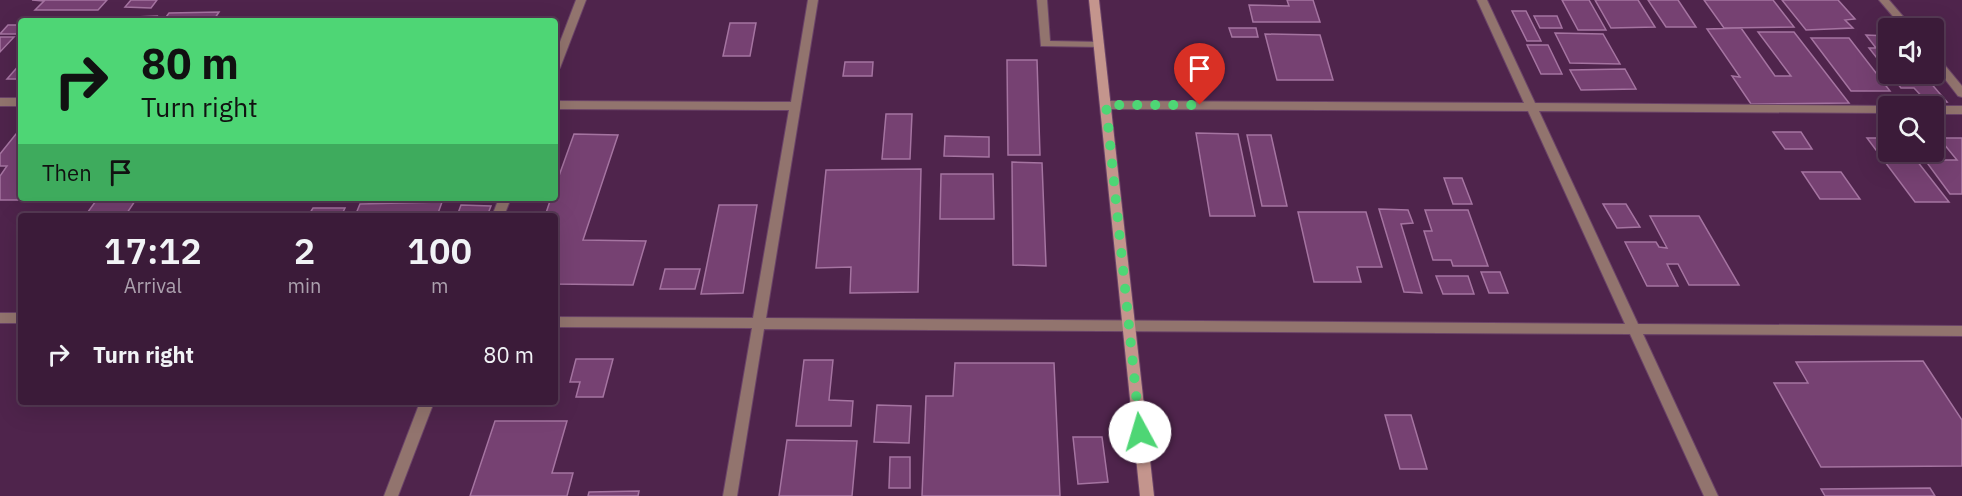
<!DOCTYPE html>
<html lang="en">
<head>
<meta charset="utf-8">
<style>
	body { margin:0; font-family:"IBM Plex Sans",sans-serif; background:#462844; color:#f1f3f6; height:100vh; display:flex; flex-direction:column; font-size:22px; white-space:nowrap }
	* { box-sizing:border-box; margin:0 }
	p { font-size:20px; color:#aca1ae }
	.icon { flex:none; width:33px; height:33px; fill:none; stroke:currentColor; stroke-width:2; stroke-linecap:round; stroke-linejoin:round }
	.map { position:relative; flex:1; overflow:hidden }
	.drawer { position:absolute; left:18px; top:213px; width:540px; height:192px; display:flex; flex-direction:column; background:#3b1b39; border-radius:6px; box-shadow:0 6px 24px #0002,0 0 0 2px #543953 }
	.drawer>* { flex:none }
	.banner { position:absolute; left:18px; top:18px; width:540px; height:183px; border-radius:6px; box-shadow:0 6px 24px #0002,0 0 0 2px #543953; background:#4ed675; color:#111; overflow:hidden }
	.buttons { position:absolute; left:1878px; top:18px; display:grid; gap:12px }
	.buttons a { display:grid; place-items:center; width:66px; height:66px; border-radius:6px; background:#3b1b39; box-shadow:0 6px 24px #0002,0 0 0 2px #543953; font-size:30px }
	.pin { position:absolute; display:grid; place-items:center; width:51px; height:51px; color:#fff; margin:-62px -26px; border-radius:50% 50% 50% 0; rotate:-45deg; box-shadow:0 0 6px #0007 }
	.pin .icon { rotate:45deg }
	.me { position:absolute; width:66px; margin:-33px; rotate:354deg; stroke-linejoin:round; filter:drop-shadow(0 0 4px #0008) }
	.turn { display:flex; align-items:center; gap:21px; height:126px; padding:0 24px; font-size:27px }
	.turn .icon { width:78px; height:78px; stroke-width:2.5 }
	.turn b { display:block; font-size:42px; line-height:51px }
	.then { display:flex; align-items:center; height:57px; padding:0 24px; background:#0003; gap:12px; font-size:22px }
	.eta { display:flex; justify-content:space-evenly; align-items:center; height:102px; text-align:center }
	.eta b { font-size:36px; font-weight:600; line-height:42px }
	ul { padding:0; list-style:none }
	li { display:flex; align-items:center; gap:18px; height:78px; padding:0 24px }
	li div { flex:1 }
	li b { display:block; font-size:22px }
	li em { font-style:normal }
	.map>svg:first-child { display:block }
	.building { fill:#764172; stroke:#a574a1; stroke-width:1.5 }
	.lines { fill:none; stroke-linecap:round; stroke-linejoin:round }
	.minor-casing { stroke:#6b4368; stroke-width:2 }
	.secondary-casing { stroke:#6b4368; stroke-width:2 }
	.minor { fill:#92746e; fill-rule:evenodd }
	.secondary { fill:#c4958d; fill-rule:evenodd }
	.route { stroke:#4ed675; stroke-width:10; stroke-dasharray:0 18 }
</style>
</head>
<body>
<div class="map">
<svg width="1962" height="496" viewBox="0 0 1962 496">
	<rect width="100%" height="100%" fill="#4f244c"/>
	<path class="building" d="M32,0H107L98,10H35L44,1Z
		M131,0H157L151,8L125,7Z
		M1287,0H1313L1320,22H1253L1249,5L1289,6Z
		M1562,0H1589L1606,30H1578Z
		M1595,0H1638L1655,27L1611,28Z
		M1648,0H1678L1696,27H1666Z
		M1704,0H1773L1794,27L1724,28Z
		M1782,0H1838L1855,19L1845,20L1853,28L1806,30Z
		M1512,11H1526L1541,41H1527Z
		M219,12L213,21H163L169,13Z
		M157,16L154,21H108L110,18Z
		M1534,16H1557L1562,28H1540Z
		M228,17L324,19L225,21Z
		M730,23H756L750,56H723Z
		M8,25H21V32L19,34H0Z
		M1229,28H1256L1258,37H1232Z
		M1741,28L1775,76H1791L1758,32H1794L1849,103L1751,104L1732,76L1740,77L1707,29Z
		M1555,33L1603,34L1620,64L1570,63Z
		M1265,34L1320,35L1333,80H1277Z
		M1866,35L1888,36V72L1869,48H1876Z
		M0,37H14L0,52Z
		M1811,38H1849L1890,91H1851Z
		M1527,45H1548L1562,74H1541Z
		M1007,60H1037L1040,155H1008Z
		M845,62H873L872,76H843Z
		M21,63V79H7Z
		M1625,69L1636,89L1581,90L1570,70Z
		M1890,74H1923L1947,102H1927L1914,88H1901Z
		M886,114H912L910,159H882Z
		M1773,132H1801L1812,149H1785Z
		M1196,133L1238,134L1255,216H1210Z
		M16,134H21V198H53L52,200H0V176L7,166H0V154Z
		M574,134L618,135L583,240L646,241L633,285L555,284V216H545L551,198H555V187Z
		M1247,135H1271L1287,206H1262Z
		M945,136L989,137V157L944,156Z
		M1867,138H1888V152H1910L1949,202H1915Z
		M1939,138H1962V194H1950L1925,160H1957Z
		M1012,162L1042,163L1046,266L1013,265Z
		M921,169L918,292L850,293L851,267L816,268L826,170Z
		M1802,172H1841L1860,199H1820Z
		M941,174H993L994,219H940Z
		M1444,178H1462L1472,204H1453Z
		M98,198H137L125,216H85Z
		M442,202L437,216H355L360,204Z
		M1603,204H1626L1640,227L1617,228Z
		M461,205L491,206L487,216H457Z
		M719,205H757L743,293L701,294Z
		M313,208H345L341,216H308Z
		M1379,209L1408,210L1413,223L1401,224L1422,293L1404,292Z
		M1425,210H1468L1488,266H1453L1451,260H1433L1424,231H1432Z
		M1298,212H1366L1382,267H1357L1361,282H1314Z
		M1650,216H1699L1739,285H1689L1678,264H1667L1678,286H1647L1625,242H1656L1659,247L1667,248Z
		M665,269H700L695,289H660Z
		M1481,272H1500L1508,293H1489Z
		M1436,276H1468L1474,294H1443Z
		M576,359H613L603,397H576L580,382H570Z
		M804,360H833L829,400L853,401L851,426H796Z
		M1923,361L1962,420V466L1821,467L1774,383H1808L1796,362Z
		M955,363H1054L1060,496H922L926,396H953Z
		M877,405L911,406L909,443L874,442Z
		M1385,415H1411L1427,469H1400Z
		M495,421H567L552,473H573L567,496H470Z
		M1073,437H1102L1108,482L1078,484Z
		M787,440L857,441L852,496H779Z
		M890,457H910V488H889Z
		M1930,488L1935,496H1825L1821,489Z
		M639,491L638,496H588L589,492Z"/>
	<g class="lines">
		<g class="minor-casing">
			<path id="minor" d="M576,0H586L560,68L555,71V55Z
				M808,0H818L766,318L1625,324L1528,111L1106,109L1101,105L1106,101L1524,103L1477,0H1487L1535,103L1892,106H1888V113L1539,111L1638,324L1962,326V336L1643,334L1718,496H1704L1630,334L764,329L737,496H723L752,328L555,327V317L753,318L789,110L555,109V101L791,102Z
				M1037,0H1047L1050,41L1099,42L1103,43V47L1041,46Z
				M1879,0H1889L1913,28H1903Z
				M1934,56L1938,57L1962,86V97L1958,96L1934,65Z
				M0,98H21V106H0Z
				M1933,106H1962V114H1934Z
				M499,198H511L504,216H492Z
				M0,313H21V323H0Z
				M420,402H434L398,496H384Z"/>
		</g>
		<g class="secondary-casing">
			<path id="secondary" d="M1089,0H1099L1154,496H1140Z"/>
		</g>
		<use href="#minor" class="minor"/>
		<use href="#secondary" class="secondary"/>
	</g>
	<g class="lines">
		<path class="route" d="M1140,432L1106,105H1200"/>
	</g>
</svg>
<div class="buttons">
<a><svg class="icon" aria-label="sound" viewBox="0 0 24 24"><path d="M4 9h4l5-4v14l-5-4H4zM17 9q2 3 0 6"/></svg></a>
<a><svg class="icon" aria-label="search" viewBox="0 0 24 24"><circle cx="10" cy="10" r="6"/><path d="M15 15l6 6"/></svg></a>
</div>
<div class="pin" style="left:1200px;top:105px;background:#d93025"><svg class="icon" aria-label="arrive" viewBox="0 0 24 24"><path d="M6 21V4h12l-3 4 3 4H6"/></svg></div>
<svg class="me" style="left:1140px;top:432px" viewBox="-20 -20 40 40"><circle r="19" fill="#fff"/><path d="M0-13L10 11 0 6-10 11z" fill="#4ed675"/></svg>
<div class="banner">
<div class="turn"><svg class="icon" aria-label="right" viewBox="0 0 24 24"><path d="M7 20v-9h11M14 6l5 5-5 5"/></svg><div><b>80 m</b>Turn right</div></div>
<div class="then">Then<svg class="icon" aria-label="arrive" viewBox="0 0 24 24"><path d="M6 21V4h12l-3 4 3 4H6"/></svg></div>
</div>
<section class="drawer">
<div class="eta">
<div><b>17:12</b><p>Arrival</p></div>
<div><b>2</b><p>min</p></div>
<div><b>100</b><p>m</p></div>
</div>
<ul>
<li><svg class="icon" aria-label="right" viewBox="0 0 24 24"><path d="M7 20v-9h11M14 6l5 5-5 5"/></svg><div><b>Turn right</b></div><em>80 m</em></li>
</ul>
</section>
</div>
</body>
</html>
